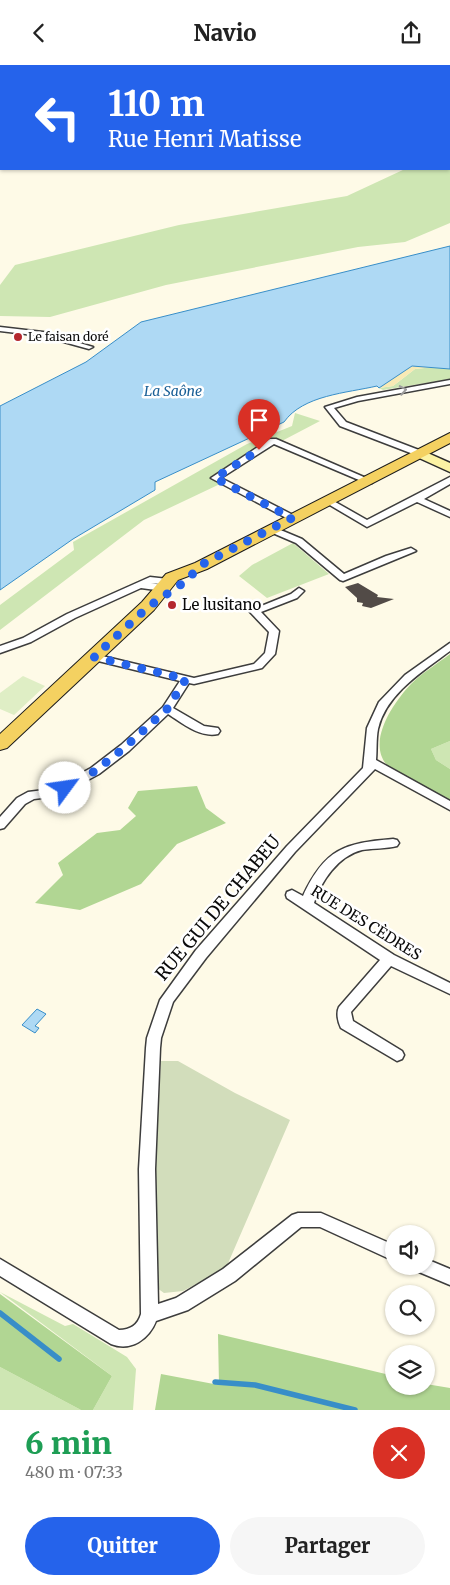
<!DOCTYPE html>
<html lang="fr">
<head>
<meta charset="utf-8">
<style>
	body { margin:0; font-family:Merriweather,serif; background:#f6f6f6; color:#222; height:100vh; display:flex; flex-direction:column; font-size:19px; white-space:nowrap }
	* { box-sizing:border-box; margin:0 }
	p { font-size:16px; color:#767676 }
	.icon { flex:none; width:28px; height:28px; fill:none; stroke:currentColor; stroke-width:2; stroke-linecap:round; stroke-linejoin:round }
	.map { position:relative; height:1345px; overflow:hidden }
	.drawer { display:flex; flex-direction:column; background:#fff; flex:1 }
	.drawer>* { flex:none }
	.guide { position:absolute; left:0px; top:0px; width:450px; height:105px; box-shadow:0 1px 4px #0004; background:#2563eb; color:#fff; overflow:hidden }
	.tools { position:absolute; left:385px; top:1160px; display:grid; gap:10px }
	.tools a { display:grid; place-items:center; width:50px; height:50px; border-radius:50%; background:#fff; box-shadow:0 1px 4px #0004; font-size:25px }
	.pin { position:absolute; display:grid; place-items:center; width:42px; height:42px; color:#fff; margin:-51px -21px; border-radius:50% 50% 50% 0; rotate:-45deg; box-shadow:0 0 5px #0007 }
	.pin .icon { rotate:45deg }
	.me { position:absolute; width:55px; margin:-28px; rotate:59deg; stroke-linejoin:round; filter:drop-shadow(0 0 4px #0008) }
	.turn { display:flex; align-items:center; gap:18px; height:105px; padding:0 25px; font-size:22px }
	.turn .icon { width:65px; height:65px; stroke-width:2.5 }
	.turn b { display:block; font-size:35px; line-height:42px }
	.round { display:grid; place-items:center; flex:none; width:52px; height:52px; border-radius:26px; background:#f6f6f6 }
	.overview { display:flex; align-items:center; justify-content:space-between; height:85px; padding:0 25px }
	h1 { font-size:30px; font-weight:800; line-height:38px; color:#1e9e55 }
	.button { display:flex; gap:10px; margin-top:auto; padding:10px 25px }
	.button a { flex:1; height:58px; border-radius:30px; background:#2563eb; color:#fff; font-size:20px; font-weight:800; line-height:58px; text-align:center }
	.button a+a { background:#f6f6f6; color:#222 }
	header { display:flex; justify-content:space-between; align-items:center; height:65px; padding:0 25px; background:#fff; font-size:22px; font-weight:800 }
	.map>svg:first-child { display:block }
	.green { fill:#cee6b3 }
	.forest { fill:#b1d693 }
	.sand { fill:#f8eab5 }
	.cemetery { fill:#d2ddbb }
	.pitch { fill:#dfeec5 }
	.water { fill:#aed9f4; stroke:#388ec8 }
	.lines { fill:none; stroke-linecap:round; stroke-linejoin:round }
	.stream { stroke:#388ec8; stroke-width:5.5 }
	.building { fill:#524b47 }
	.street-casing { stroke:#3d3d3d; stroke-width:3 }
	.secondary-casing { stroke:#2c2c2c; stroke-width:3 }
	.primary-casing { stroke:#1b1b1b; stroke-width:2 }
	.street { fill:#fff; fill-rule:evenodd }
	.secondary { fill:#fcf3a4; fill-rule:evenodd }
	.primary { fill:#f4d161; fill-rule:evenodd }
	.oneway { stroke:#9d9d9d }
	.route { stroke:#2563eb; stroke-width:9; stroke-dasharray:0 16.2 }
	.poi-dot { fill:#b4282e; stroke:#fff; stroke-width:2 }
	.labels { text-anchor:middle; stroke-width:5; stroke-linejoin:round; paint-order:stroke }
	.far-poi-label { font-size:12px; fill:#0a0a0a; stroke:#fff; text-anchor:start }
	.far-water-label { font-size:14px; font-style:italic; fill:#195f96; stroke:#fff }
	.poi-label { font-size:15px; fill:#0a0a0a; stroke:#fff; text-anchor:start }
	.street-label { font-size:15px; fill:#0a0a0a; stroke:#fff }
	.near-street-label { font-size:18px; fill:#0a0a0a; stroke:#fff }
</style>
</head>
<body>
<header><svg class="icon" aria-label="back" viewBox="0 0 24 24"><path d="M15 5l-7 7 7 7"/></svg>Navio<svg class="icon" aria-label="share" viewBox="0 0 24 24"><path d="M12 15V3M7 8l5-5 5 5M5 13v7h14v-7"/></svg></header>
<div class="map">
<svg width="450" height="1345" viewBox="0 0 450 1345">
	<rect width="100%" height="100%" fill="#fefae7"/>
	<path class="green" d="M450,83V158L405,177L358,182L166,220L50,252L0,251V220L15,200L179,160L347,131L405,104H449Z
		M434,302L450,304V314L383,325L379,323L393,321L415,304Z
		M295,348L320,356L278,378L273,376L216,413L220,419L144,455L0,565V540L74,485L73,477L247,379L292,361Z
		M293,478L329,509L267,533L239,511L252,500Z
		M450,676V704L436,695L431,684Z
		M0,1227L65,1261L73,1259L127,1292L136,1304L133,1345H93L112,1311Z
		M0,1302L81,1345H0Z"/>
	<path class="forest" d="M450,589V676L431,684L436,695L450,704V736C434,728 402,715 390,703C364,680 393,638 411,619C422,608 437,599 450,589Z
		M197,721L206,743L226,758L177,779L141,819L80,845L35,838L63,810L58,798L97,768L120,765L136,751L128,743L138,726Z
		M0,1229L112,1311L93,1345H81L0,1302Z
		M218,1269L394,1311V1321H426V1319L450,1323V1345H155L161,1309L219,1320Z"/>
	<path class="sand" d="M419,300L434,302L415,304L393,321L379,323C392,315 403,302 419,300Z"/>
	<path class="cemetery" d="M161,996H178L235,1028L290,1055L226,1203L183,1226L164,1228L157,1223L154,1110Z"/>
	<path class="pitch" d="M23,611L45,621L14,650L0,644V628Z"/>
	<path class="water" d="M450,181V304L412,301L379,323L377,321C347,328 303,330 284,357L155,417V425L73,474L0,525V341L86,297L141,257Z
		M37,944L46,949L35,961L39,963L35,968L22,960Z"/>
	<g class="lines">
		<path class="stream" d="M0,1248L59,1294
			M215,1317L255,1320L355,1345"/>
	</g>
	<path class="building" d="M358,518L378,530L377,532L394,534L371,543L362,541L363,538L357,537V533L345,522Z"/>
	<g class="lines">
		<g class="street-casing">
			<path id="street" d="M0,262L43,267L93,282L89,284L42,271L0,266Z
				M450,315V319L358,336L334,343L346,357L424,387L425,389L421,392L340,361L325,342L357,332Z
				M270,374H276L373,416L372,418H366L274,379L221,413L295,451L297,453L292,456L211,413Z
				M450,412V419L424,434L450,446V452L417,437L367,462L323,436L324,434H330L367,455Z
				M271,461L302,474L344,509L386,491L411,483L416,486L343,516L340,515L296,478L268,466L266,464Z
				M150,512L168,514L173,517L168,520L151,518L166,521L168,523L163,526L141,523L75,553L31,577L0,588V581L23,573L67,549Z
				M299,523L304,526L297,533L261,547L279,566L275,589L262,603L194,619L189,618L173,643L204,661L218,663L220,666L218,669C200,673 182,658 168,649L129,686L99,709L58,731L34,734L25,739L4,763L0,764V752L17,733L28,727L52,724L91,703L121,680L163,642L180,616L90,594L89,592L90,590L94,589L194,613L254,599L265,588L269,567L249,546L291,529Z
				M450,578V586C423,606 386,629 378,664C376,674 377,685 376,695L450,736V745L375,704L295,787L206,893L173,937L161,973L160,983L155,1104L158,1239L176,1233L223,1204L292,1150L298,1148H321L394,1180V1196L320,1162H301L235,1216L188,1245L156,1256C149,1274 131,1287 111,1279L0,1211V1194L119,1265C130,1265 138,1260 141,1249L139,1104L146,983L147,973L160,935L196,885L287,781L363,703L367,663L379,637L405,610Z
				M393,774L397,775L399,778L397,781C386,784 374,783 362,785C338,791 321,816 314,838L394,890L450,918V929L391,901L351,947L353,956L402,986L404,990L402,994L397,996L341,963C338,957 336,948 339,942L380,895L287,833L286,830L287,827L292,825L303,831C325,784 344,778 393,774Z
				M426,1194L450,1204V1220L419,1207L417,1201H426Z"/>
		</g>
		<g class="secondary-casing">
			<path id="secondary" d="M421,385L450,398V407L417,392L415,389L417,386Z"/>
		</g>
		<g class="primary-casing">
			<path id="primary" d="M450,368V378L207,504L178,515L154,545L7,683L0,685V669L142,537L166,509L195,498Z"/>
		</g>
		<use href="#street" class="street"/>
		<use href="#secondary" class="secondary"/>
		<use href="#primary" class="primary"/>
	</g>
	<defs><path id="oneway-chevron" d="M-2-3.5L2.5 0L-2 3.5" fill="none" stroke-width="1.6" stroke-linecap="round" stroke-linejoin="round" transform="scale(1.25)"/></defs>
	<use class="oneway" href="#oneway-chevron" transform="translate(403 325) rotate(-10)"/>
	<g class="lines">
		<path class="route" d="M65,723L95,706L124,683L167,644L186,614L94,592L148,542L186,516L201,500L292,453L215,413L259,385"/>
	</g>
	<g class="poi-dot">
		<circle cx="18" cy="272" r="5"/>
		<circle cx="172" cy="540" r="5"/>
	</g>
	<g class="labels">
		<g class="far-poi-label">
			<text x="28" y="276">Le faisan doré</text>
		</g>
		<g class="far-water-label">
			<text x="173" y="331">La Saône</text>
		</g>
		<g class="poi-label">
			<text x="182" y="545">Le lusitano</text>
		</g>
		<g class="street-label">
			<text transform="translate(366 858) rotate(32)" y="5">RUE DES CÈDRES</text>
		</g>
		<g class="near-street-label">
			<text transform="translate(218 843) rotate(-50)" y="6">RUE GUI DE CHABEU</text>
		</g>
	</g>
</svg>
<div class="tools">
<a><svg class="icon" aria-label="sound" viewBox="0 0 24 24"><path d="M4 9h4l5-4v14l-5-4H4zM17 9q2 3 0 6"/></svg></a>
<a><svg class="icon" aria-label="search" viewBox="0 0 24 24"><circle cx="10" cy="10" r="6"/><path d="M15 15l6 6"/></svg></a>
<a><svg class="icon" aria-label="layers" viewBox="0 0 24 24"><path d="M12 4l9 5-9 5-9-5zM3 14l9 5 9-5"/></svg></a>
</div>
<div class="pin" style="left:259px;top:385px;background:#d93025"><svg class="icon" aria-label="arrive" viewBox="0 0 24 24"><path d="M6 21V4h12l-3 4 3 4H6"/></svg></div>
<svg class="me" style="left:65px;top:723px" viewBox="-20 -20 40 40"><circle r="19" fill="#fff"/><path d="M0-13L10 11 0 6-10 11z" fill="#2563eb"/></svg>
<div class="guide">
<div class="turn"><svg class="icon" aria-label="left" viewBox="0 0 24 24"><path d="M17 20v-9H6M10 6l-5 5 5 5"/></svg><div><b>110 m</b>Rue Henri Matisse</div></div>
</div>
</div>
<section class="drawer">
<div class="overview"><div><h1>6 min</h1><p>480 m · 07:33</p></div><a class="round" style="background:#d93025;color:#fff"><svg class="icon" aria-label="close" viewBox="0 0 24 24"><path d="M6 6l12 12M18 6L6 18"/></svg></a></div>
<div class="button"><a>Quitter</a><a>Partager</a></div>
</section>
</body>
</html>
